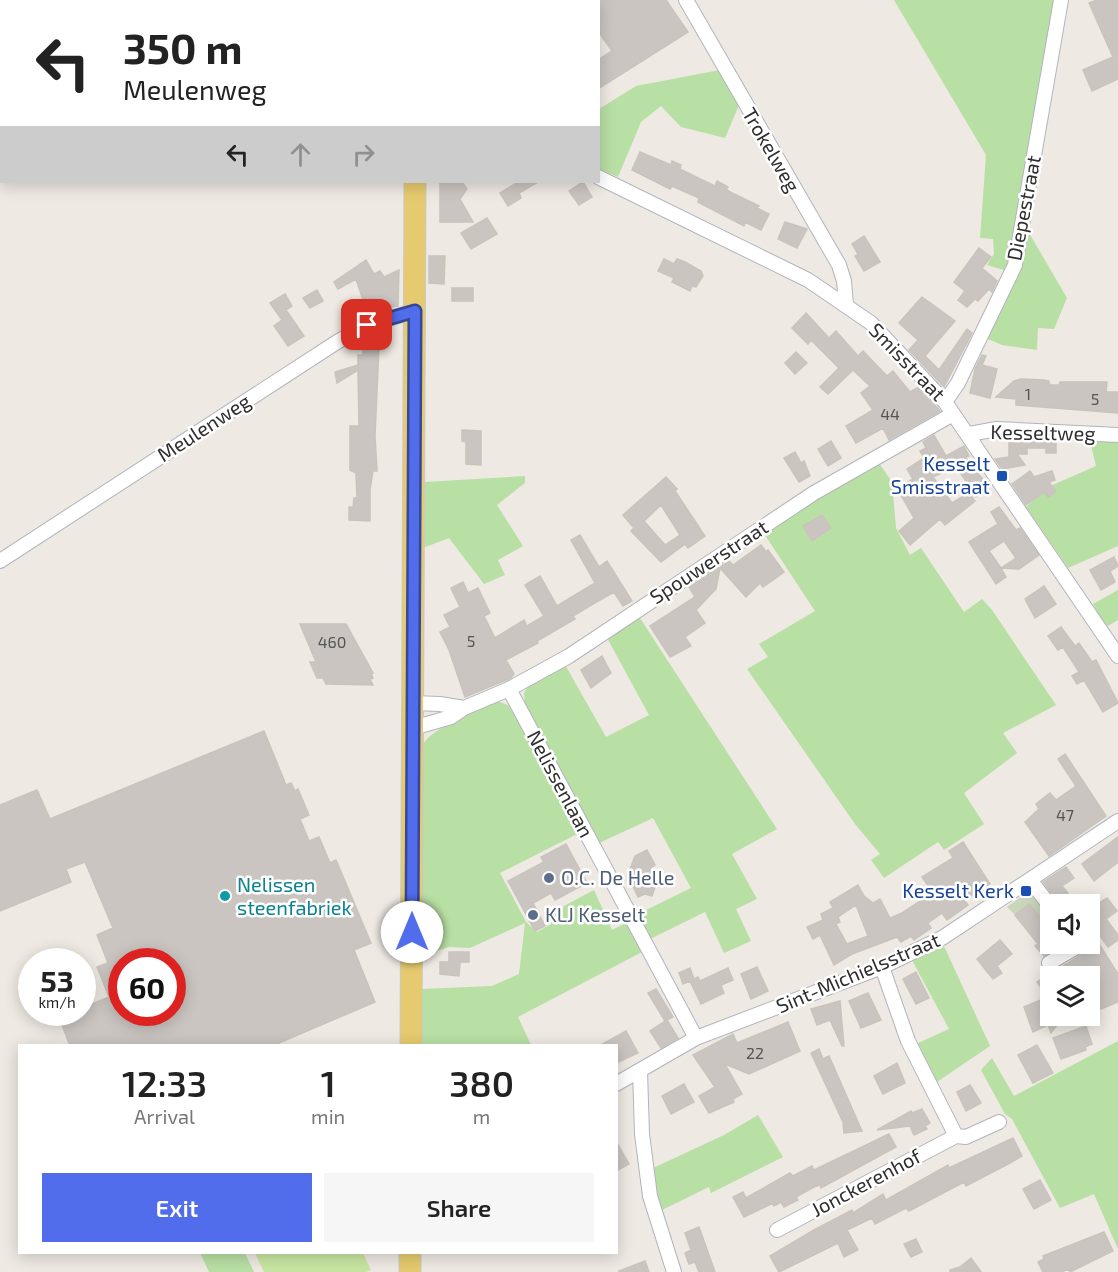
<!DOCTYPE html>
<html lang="en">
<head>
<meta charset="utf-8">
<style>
	body { margin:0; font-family:"Exo 2",sans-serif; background:#f6f6f6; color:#222; height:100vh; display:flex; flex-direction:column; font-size:22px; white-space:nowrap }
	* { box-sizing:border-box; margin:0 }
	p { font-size:20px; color:#767676 }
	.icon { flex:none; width:33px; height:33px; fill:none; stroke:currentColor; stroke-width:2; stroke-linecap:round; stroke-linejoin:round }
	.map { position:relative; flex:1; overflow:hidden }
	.sheet { position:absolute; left:18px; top:1044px; width:600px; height:210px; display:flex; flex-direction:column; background:#fff; border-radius:0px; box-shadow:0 3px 15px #0003 }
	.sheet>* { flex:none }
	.hud { position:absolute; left:0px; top:0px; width:600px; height:183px; box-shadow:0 3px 15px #0003; background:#fff; color:#222; overflow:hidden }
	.controls { position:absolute; left:1040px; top:894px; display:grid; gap:12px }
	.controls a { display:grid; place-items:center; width:60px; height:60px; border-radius:0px; background:#fff; box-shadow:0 3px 15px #0003; font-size:30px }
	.speed { position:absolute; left:18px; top:948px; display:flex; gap:12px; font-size:30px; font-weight:700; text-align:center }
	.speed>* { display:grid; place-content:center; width:78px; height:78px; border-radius:50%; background:#fff; box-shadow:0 3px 15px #0003; line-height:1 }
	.speed small { font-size:15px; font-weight:400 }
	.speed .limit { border:9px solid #d22; background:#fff; color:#111 }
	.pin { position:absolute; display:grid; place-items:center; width:51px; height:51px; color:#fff; margin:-26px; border-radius:12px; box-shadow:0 3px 9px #0006 }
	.me { position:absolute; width:66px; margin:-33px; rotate:0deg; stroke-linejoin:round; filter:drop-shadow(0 0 4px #0008) }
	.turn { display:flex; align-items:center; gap:21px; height:126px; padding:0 24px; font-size:27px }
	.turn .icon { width:78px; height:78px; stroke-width:2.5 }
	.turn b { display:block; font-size:42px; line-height:51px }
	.lanes { display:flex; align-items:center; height:57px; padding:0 24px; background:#0003; justify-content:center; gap:30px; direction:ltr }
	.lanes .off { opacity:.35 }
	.eta { display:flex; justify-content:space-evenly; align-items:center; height:102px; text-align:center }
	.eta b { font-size:36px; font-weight:600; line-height:42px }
	.button { display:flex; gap:12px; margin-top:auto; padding:12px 24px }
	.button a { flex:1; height:69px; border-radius:0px; background:#516deb; color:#fff; font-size:24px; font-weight:600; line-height:69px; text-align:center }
	.button a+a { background:#f6f6f6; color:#222 }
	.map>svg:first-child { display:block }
	.green { fill:#b8dfa4 }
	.cemetery { fill:#c8d6ba }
	.pitch { fill:#c8e5a1 }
	.building { fill:#cac5c1; stroke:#c9c4bb; stroke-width:1.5; fill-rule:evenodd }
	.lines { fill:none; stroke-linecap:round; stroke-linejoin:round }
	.minor-casing { stroke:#b2b4bc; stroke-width:16 }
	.primary-casing { stroke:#c9c9c9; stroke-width:23 }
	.minor { stroke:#fff; stroke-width:14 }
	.primary { stroke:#e6ca6f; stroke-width:21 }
	.route-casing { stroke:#354799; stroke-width:15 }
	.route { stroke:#516deb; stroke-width:10 }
	.transit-dot { fill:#1a4fb4; stroke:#fff; stroke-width:2 }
	.service-dot { fill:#5c6f8a; stroke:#fff; stroke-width:2 }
	.culture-dot { fill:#0f9aa8; stroke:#fff; stroke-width:2 }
	.labels { text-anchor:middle; stroke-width:5; stroke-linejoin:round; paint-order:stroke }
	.number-label { font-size:16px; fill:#555453 }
	.street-label { font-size:20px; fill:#2e2e2e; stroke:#fff }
	.transit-label { font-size:20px; fill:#164399; stroke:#fff; text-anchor:end }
	.service-label { font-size:20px; fill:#4e5e75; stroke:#fff; text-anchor:start }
	.culture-label { font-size:20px; fill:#0d838f; stroke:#fff; text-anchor:start }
</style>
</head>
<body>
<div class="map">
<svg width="1118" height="1272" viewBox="0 0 1118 1272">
	<rect width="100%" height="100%" fill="#eee9e2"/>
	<path class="green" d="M894,0H1058L1010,272L987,265L994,254L993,239L980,238L986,155Z
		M720,70L739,105L725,138L681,127L661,106L641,122L618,177L599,169V109L636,86Z
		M1029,233L1067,298L1054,329L1038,328L1037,350L1002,345L988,339L1018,274Z
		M1090,441L1118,442V546L1068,568L1026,507L1048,487L1096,466Z
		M879,463L892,482L896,528L910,555L921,548L964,612L982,599L992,610L1056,705L1003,733L1017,753L964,793L984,824L944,850L938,842L884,878L871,860L880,854L855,824L747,669L768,657L759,644L815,611L763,532Z
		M525,476V483L497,505L523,546L498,560L505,575L484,584L449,538L423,548L425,482Z
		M1118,590V620L1106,627L1093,604Z
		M638,615L777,829L732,854L757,899L736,909L751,941L724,953L705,912L650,939L638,914L691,888L653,818L597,844L525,704L524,693L529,685L564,663L606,737L649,715L606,636Z
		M497,701L510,706L579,833L500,873L526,922L537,932L551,924L547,915L594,890L612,930L626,923L642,952L518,1017L531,1045L421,1046V989L492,986L519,974L525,923L470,948L449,947L422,956V746C429,730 480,706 497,701Z
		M943,944L990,1046L937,1082L916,1044L949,1029L912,960Z
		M1118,1041V1249L1094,1194L1060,1208L1012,1119L1005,1114L981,1070L992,1058L1014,1096Z
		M758,1115L783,1157L711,1193L709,1187L660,1211L651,1169L724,1135Z
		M200,1253H245L254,1272H209Z"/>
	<path class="cemetery" d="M1032,889L1050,911V929L1029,904L1015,915L1007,907Z"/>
	<path class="pitch" d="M255,1253H363L371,1270L366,1272H264Z"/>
	<path class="building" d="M598,0H666L688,32L598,89V60L612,51L598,31Z
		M1097,0H1118V79L1092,91L1083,70L1113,57L1089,3Z
		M640,152L671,165L672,161L681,165L680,169L696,177L715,186L717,181L728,187L726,189L732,193L759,206L757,208L769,214L761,230L745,222L744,226L698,202L699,198L672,186L670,189L632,170Z
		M440,182H462L467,189L460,199L473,222H440Z
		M518,182H538L519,193L521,198L508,206L500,193Z
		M583,182L592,197L579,205L569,191Z
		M487,218L497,234L471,249L461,233Z
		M785,222L807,229L797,248L778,239Z
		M864,236L880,262L864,271L855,256L858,254L852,244Z
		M979,248L991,257L982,268L997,281L992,292L989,289L978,301L975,299L967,307L958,300L965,291L954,282Z
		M429,256H445L444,284L429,283Z
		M664,259L674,264L677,259L685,262L701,271L703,276L696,287L692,286L690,291L672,282L674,278L658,271Z
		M366,260L374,274L380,271L384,277L399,270L398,306L384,308V305L366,309L356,279L338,289L334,282Z
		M452,288H473V301H452Z
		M317,290L323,301L310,308L303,298Z
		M285,294L292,306L286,310L304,336L288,346L274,326L282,320L270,303Z
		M922,297L955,321L925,356L939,370L967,329L972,333L944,387L909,350L918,340L899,323Z
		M806,313L829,338L836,331L858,356L863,351L887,376L893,371L910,392L919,387L940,411L889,440L883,428L856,443L846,426L873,410L861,393L870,386L853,370L828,394L820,387L839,368L811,340L808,344L792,328Z
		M363,347H379L375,436L377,471H373L370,490V521L349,520V507H353L354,498H357L356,473L350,470V426H359L358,370L337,383L335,372L358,365V355H363Z
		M796,352L807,363L795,374L785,363Z
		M982,355L986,356L982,365L997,369L990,398L970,393L975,369Z
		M1021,379L1044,380L1049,381V385H1059L1060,382H1107L1106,392H1118V413L1016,405V399L996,397L1014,381Z
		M462,430L481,431V465L466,464V442L462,441Z
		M934,435L946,456L964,446L969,456L965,457L989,487L976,497L956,466L933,477L952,503L969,493L975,501L945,525L940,519L910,545L899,531L914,518L897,488L913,479L907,469L924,458L920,451L926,448L923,442Z
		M1026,439L1056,441V453H1046V448H1027V454H1017L1025,465L1002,469L995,459L1009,457V443H1026Z
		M831,441L841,458L828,466L818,449Z
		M795,452L801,463L804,461L810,476L799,482L784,458Z
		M1030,471L1034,477L1052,471L1055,480L1049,482L1056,491L1048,497L1044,492L1026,505L1012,484Z
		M666,477L677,489L675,491L705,536L688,548L685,544L661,562L631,531L634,528L623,515ZM661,505L680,535L665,545L644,521Z
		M999,507L1016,530L1020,528L1039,555L1019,569L1001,568L1006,577L996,584L969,542L998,524L991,512ZM1004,541L1016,558L1001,568L989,551Z
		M822,515L831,528L812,541L803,526Z
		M580,535L599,567L607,561L632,601L623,606L614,592L593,604L573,616L575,619L537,641L538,643L506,660L514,674L511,678L465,697L449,650L440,632L450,627L444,615L460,607L451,588L463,582L468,593L478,588L490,613L484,616L495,638L524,620L527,626L544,616L525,585L540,576L557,606L595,583L571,540Z
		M761,545L766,552L768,550L784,572L763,587L760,583L746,597L720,568L716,589L696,610L705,623L685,637L691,646L670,657L650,626L695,597L689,587L729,561L733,565Z
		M1114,557L1118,566L1110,571L1115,582L1101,590L1090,570Z
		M1044,586L1056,604L1035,618L1025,599Z
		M300,624H346L373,673H371L373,678L370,679L373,685L326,684L323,678H317L310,662H316Z
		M1061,627L1075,646L1079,643L1092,662L1096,660L1118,703L1103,712L1084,680L1077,684L1072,676L1079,672L1063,647L1058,650L1048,636Z
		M602,656L611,673L591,688L581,670Z
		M264,731L286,785L291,783L295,791L298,789L309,815L300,819L309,841L319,837L330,863L336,860L371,943L354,950L375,1002L272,1046H70L59,1017L71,1012H82V1008L109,997L97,967L108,963L97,935L113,928L85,862L66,869L71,882L0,911V805L37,790L50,819ZM122,962H172V1012H122Z
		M1065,754L1106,816L1049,856L1025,822L1039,809L1036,804L1050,793L1056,800L1076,786L1058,759Z
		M1118,837V862L1094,881L1082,864Z
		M963,842L990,884L964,900L968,905L947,920L942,913L928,923L931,928L914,940L911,936L901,942L897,937L852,954L834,965L820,935L813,939L807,927L823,920L821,914L833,908L830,902L858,885L864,896L873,903L880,899L890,918L902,913L925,898L921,891L929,887L922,877L953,858L949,851ZM856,905L868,936L847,944L836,924L840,922L838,917Z
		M566,844L587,883L555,900L551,893L533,903L545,926L535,931L508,881L544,862L541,857Z
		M647,850L655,865L650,868V879L655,887L652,896L645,894L638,897L628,875L635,856Z
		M1066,867L1074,878L1062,886L1068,893L1057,901L1043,882Z
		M1107,898L1117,911L1106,919L1118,935V940L1108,947L1089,921L1101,912L1096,905Z
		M1029,904L1050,929V944H1055L1059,947L1044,956L1035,946L1038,944L1015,915Z
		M1000,940L1012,954L997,966L1002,973L993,979L977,959Z
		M1099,944L1118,974V1002L1101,1009L1089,988V976H1083L1080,971L1071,976H1050V1016H1071L1060,1021L1051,1033L1048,1025L1033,1032L1024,1007L1048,997L1037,982Z
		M449,952H469V962H460L459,976L440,974V962H449Z
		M757,967L768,991L751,999L741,974Z
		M690,968L694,979L698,977L700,981L728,968L733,980L721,985L724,993L701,1004L690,981L683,984L679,973Z
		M916,972L929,998L916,1004L903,979Z
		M656,989L673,1017L667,1020L678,1038L661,1048L650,1031L665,1021L648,993Z
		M868,993L881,1020L861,1028L849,1001Z
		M840,1001L844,1046H842L830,1020L817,1025L811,1009Z
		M788,1022L800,1051L749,1074L725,1064L742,1094L733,1099L734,1102L709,1113L699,1096L715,1087L693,1055L733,1034L737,1043Z
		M1086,1026L1092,1044L1085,1047L1086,1050L1061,1059L1053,1038Z
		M626,1031L638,1053L616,1063V1046H599Z
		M1037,1045L1053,1073L1033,1083L1018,1055Z
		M819,1049L823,1059L829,1056L862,1131L844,1133L843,1122L811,1053Z
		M897,1063L905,1083L883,1094L874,1076Z
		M684,1084L694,1102L671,1114L662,1096Z
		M970,1085L981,1103L966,1111L957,1092Z
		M922,1109L930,1123L925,1126L927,1129L914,1135L910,1126L877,1130L911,1111L912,1113Z
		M889,1134L896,1147L821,1188L820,1185L814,1187L796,1197L798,1200L784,1207L781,1202L774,1206L773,1203L744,1217L733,1197L743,1192L746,1198L790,1173L793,1176L812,1166L814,1170Z
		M1013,1138L1022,1156L1010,1163L966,1186L964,1182L909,1211L906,1208L875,1224L872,1218L847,1230L858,1250L844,1257L838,1243L779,1272L770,1256L814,1230L852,1210L853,1213L883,1194L886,1200L948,1165L949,1168Z
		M616,1141L629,1164L616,1171Z
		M1040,1180L1051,1200L1034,1209L1023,1189Z
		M699,1227L704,1241L715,1272H699L695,1262L689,1264L685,1253L691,1250L685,1233Z
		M1104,1232L1113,1251L1070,1272L1069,1269L1061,1272H1043L1038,1262L1044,1259L1043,1256Z
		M916,1239L922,1252L911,1257L904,1244Z
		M971,1258L981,1272H950V1270L960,1267Z
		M645,1261L649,1272H619V1271Z"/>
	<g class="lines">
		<g class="minor-casing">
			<path id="minor" d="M169,0L173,2
				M686,0L839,265L844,281L846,304
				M598,177L808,280L871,323L945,402L1118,656
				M945,402L958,383L1015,265L1061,0
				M969,434L997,429L1118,435
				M0,561L337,342L367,325L415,311
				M509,689L696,1038
				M413,703L440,704L464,708
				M413,728L451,717L464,708L509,689L569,656L814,493L953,414
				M1031,881L1050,906
				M1049,963L1080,945L1079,944
				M640,1071L642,1134L650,1196L674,1272
				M616,1084L696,1038L882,967L942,938L1118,821
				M956,1136L966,1137L999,1122
				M777,1230L956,1136L908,1041L882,967"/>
		</g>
		<g class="primary-casing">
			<path id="primary" d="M416,2V0
				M411,1046L415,182
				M410,1272V1252"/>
		</g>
		<use href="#minor" class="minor"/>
		<use href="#primary" class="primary"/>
	</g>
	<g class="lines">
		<g class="route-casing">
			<path id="route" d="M367,325L415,311L412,932"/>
		</g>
		<use href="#route" class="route"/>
	</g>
	<g class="transit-dot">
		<rect x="996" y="470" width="12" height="12" rx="3"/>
		<rect x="1020" y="885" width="12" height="12" rx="3"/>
	</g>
	<g class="service-dot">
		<circle cx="549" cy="878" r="6"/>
		<circle cx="533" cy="915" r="6"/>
	</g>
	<circle class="culture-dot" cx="225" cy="896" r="6"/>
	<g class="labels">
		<g class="number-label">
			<text x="1028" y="400">1</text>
			<text x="1095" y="405">5</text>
			<text x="890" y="420">44</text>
			<text x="471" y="647">5</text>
			<text x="332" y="648">460</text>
			<text x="1065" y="821">47</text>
			<text x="755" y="1059">22</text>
		</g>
		<g class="street-label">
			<text transform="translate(771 150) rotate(60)" y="7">Trokelweg</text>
			<text transform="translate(1024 208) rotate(-79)" y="7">Diepestraat</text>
			<text transform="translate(907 362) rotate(46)" y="7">Smisstraat</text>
			<text transform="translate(204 428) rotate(-33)" y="7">Meulenweg</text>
			<text transform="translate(1043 433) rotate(1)" y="7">Kesseltweg</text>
			<text transform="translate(709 562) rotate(-33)" y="7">Spouwerstraat</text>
			<text transform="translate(560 784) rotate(62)" y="7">Nelissenlaan</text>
			<text transform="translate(858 973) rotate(-23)" y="7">Sint-Michielsstraat</text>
			<text transform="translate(866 1183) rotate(-28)" y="7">Jonckerenhof</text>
		</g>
		<g class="transit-label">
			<text x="990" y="471">Kesselt<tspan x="990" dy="23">Smisstraat</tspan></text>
			<text x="1014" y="898">Kesselt Kerk</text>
		</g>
		<g class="service-label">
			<text x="561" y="885">O.C. De Helle</text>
			<text x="545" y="922">KLJ Kesselt</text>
		</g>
		<g class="culture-label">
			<text x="237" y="892">Nelissen<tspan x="237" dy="23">steenfabriek</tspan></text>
		</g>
	</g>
</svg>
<div class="controls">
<a><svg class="icon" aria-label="sound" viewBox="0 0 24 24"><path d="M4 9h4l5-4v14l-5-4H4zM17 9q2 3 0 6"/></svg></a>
<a><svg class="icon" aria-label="layers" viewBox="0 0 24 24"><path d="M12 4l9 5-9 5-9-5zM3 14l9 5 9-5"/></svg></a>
</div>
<div class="speed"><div>53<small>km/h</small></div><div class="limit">60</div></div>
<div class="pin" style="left:367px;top:325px;background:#d93025"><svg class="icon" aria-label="arrive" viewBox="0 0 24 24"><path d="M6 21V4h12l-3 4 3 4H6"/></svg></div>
<svg class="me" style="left:412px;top:932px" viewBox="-20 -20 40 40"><circle r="19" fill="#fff"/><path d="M0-13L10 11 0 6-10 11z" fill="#516deb"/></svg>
<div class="hud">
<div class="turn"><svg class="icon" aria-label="left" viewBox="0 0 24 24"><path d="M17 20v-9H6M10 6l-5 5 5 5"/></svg><div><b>350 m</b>Meulenweg</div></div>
<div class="lanes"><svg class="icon" aria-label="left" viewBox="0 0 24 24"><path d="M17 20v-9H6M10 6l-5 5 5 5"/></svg><svg class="icon off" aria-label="ahead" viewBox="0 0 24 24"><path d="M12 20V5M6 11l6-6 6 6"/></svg><svg class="icon off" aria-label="right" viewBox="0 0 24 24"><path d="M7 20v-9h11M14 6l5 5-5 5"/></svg></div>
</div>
<section class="sheet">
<div class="eta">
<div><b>12:33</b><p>Arrival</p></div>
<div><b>1</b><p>min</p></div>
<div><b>380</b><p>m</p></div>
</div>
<div class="button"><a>Exit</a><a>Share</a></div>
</section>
</div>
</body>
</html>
